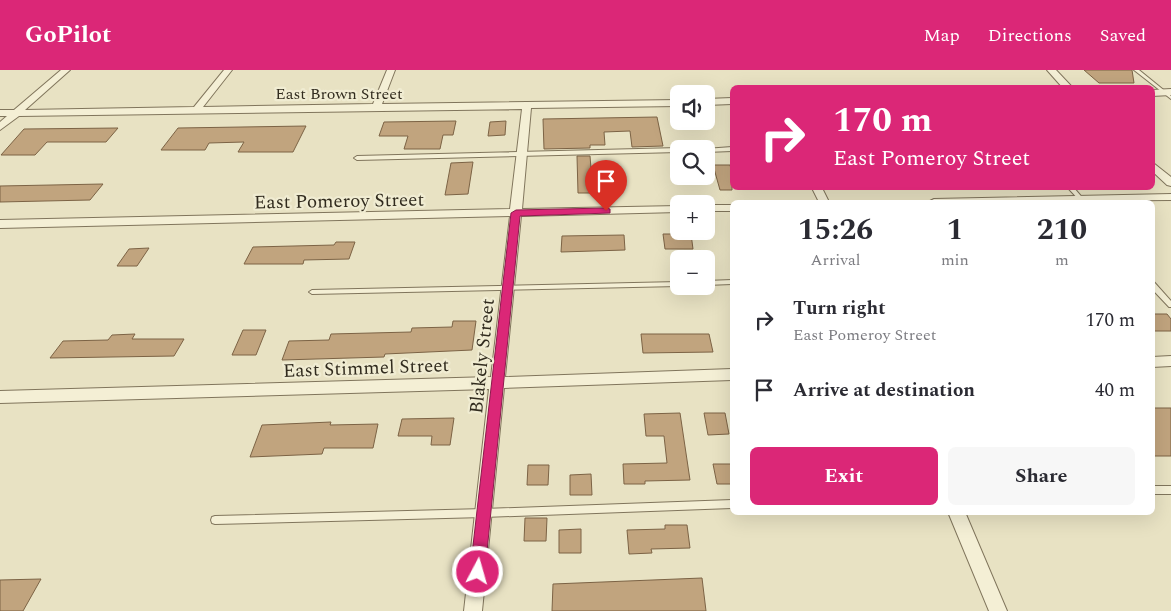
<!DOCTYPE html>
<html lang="en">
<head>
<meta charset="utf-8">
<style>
	body { margin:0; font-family:Spectral,serif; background:#f7f7f7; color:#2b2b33; height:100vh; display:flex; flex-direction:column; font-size:19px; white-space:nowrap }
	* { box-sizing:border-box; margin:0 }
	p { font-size:16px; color:#7c7c81 }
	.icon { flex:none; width:28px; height:28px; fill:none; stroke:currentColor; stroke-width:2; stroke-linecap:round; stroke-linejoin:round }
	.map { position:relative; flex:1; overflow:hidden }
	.sheet { position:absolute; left:730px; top:130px; width:425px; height:315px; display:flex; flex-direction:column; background:#fff; border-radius:8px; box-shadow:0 5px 20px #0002 }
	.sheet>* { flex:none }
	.guide { position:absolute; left:730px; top:15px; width:425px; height:105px; border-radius:8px; box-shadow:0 5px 20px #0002; background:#db2777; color:#fff; overflow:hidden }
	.fabs { position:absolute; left:670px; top:15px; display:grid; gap:10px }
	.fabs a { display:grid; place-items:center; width:45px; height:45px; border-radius:8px; background:#fff; box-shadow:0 5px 20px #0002; font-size:25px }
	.pin { position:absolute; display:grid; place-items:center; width:42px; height:42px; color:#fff; margin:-51px -21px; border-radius:50% 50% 50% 0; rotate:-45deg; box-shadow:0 0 5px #0007 }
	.pin .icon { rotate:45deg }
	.me { position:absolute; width:55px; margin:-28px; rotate:6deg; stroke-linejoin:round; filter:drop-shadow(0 0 4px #0008) }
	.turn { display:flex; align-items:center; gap:18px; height:105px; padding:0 20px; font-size:22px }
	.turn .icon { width:65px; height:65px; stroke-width:2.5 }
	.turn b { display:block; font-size:35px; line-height:42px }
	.eta { display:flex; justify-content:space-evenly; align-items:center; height:85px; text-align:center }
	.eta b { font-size:30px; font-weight:700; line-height:35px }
	.button { display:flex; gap:10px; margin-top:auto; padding:10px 20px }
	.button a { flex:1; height:58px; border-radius:8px; background:#db2777; color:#fff; font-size:20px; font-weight:700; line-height:58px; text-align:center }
	.button a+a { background:#f7f7f7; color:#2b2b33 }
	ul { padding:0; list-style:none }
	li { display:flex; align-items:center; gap:15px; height:70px; padding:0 20px }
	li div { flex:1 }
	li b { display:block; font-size:19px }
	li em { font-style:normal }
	header { display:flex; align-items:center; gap:30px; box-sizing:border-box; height:70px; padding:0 25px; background:#db2777; color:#fff }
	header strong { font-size:24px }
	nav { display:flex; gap:28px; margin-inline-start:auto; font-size:18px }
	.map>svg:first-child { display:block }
	.building { fill:#c1a47e; stroke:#7c6345 }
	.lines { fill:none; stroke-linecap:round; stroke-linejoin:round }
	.lane-casing { stroke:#80755c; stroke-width:2 }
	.street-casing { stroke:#80755c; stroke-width:2 }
	.lane { fill:#f4efd5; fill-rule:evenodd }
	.street { fill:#f4efd5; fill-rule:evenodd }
	.route { fill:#db2777; stroke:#8e194d }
	.labels { text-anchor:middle; stroke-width:4.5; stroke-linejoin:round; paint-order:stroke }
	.far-street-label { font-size:16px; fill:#312b1e; stroke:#f0ecd2 }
	.street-label { font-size:19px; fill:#312b1e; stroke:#f0ecd2 }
</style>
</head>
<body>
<header>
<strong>GoPilot</strong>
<nav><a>Map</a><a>Directions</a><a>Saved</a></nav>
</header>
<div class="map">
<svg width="1171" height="541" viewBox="0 0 1171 541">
	<rect width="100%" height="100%" fill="#e8e2c3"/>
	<path class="building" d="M1084,0H1132L1134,13H1099Z
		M657,47L663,76L632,77L630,61L604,62L605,75H590V78L544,79L543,49Z
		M456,51L453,65H443L440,79H404L408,66H379L384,52Z
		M506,51L505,65L488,66L490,52Z
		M306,56L293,82H238L244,72L209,73L205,80H161L178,58Z
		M118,58L106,72H47L35,85H1L24,59Z
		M577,86H590L593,123H578Z
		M473,92L468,124L445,125L451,93Z
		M713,95H730L732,103V120H720Z
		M103,114L90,130L0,132V116Z
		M663,164H691L693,179H665Z
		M624,165L625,180L561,182L562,166Z
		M336,172H355L349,189L304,190L303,194H244L253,177L334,175Z
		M149,178L137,196H117L129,179Z
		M1152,244H1167L1171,249V261H1152Z
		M453,251H476L472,280L385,284L384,287L282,290L289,271L329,270L331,264L411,262L412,258L452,257Z
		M243,260H266L256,285H232Z
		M135,264L132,269H184L174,286L50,288L63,271L108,270L112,265Z
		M641,264H709L713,282L643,283Z
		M1152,338H1171V386H1152Z
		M680,343L690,410L645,411V414H624L623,394L667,393L664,366H646L644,344Z
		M704,343H725L729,364L708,365Z
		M454,348L450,375H431L432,366H398L402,349Z
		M331,352L330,355L378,354L373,378H324L322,384L250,387L262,355Z
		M713,394H732V414H717Z
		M528,395H549L548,415H527Z
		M591,404L592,425H570V405Z
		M525,448H547L546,471H524Z
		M665,455H687L690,478L651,479L652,483L629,484L627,460L665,459Z
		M581,459V483H559V460Z
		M702,508L706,541H552L553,514Z
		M41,509L23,541H0V510Z"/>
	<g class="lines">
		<g class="lane-casing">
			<path id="lane" d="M1134,0H1139L1171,26V29Z
				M732,77V81L706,82V79H705Z
				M679,78L680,79H679V82L357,90L354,88L357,86Z
				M1068,118H1074L1086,132H1081Z
				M732,210V214L706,215V211Z
				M679,212V216L312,224L309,222L312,220Z
				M1152,212H1154L1171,231V237H1169L1152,219Z
				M1152,416H1171V424H1152Z
				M732,430V438L484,447L215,454L212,453L211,450L212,447L215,446L484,439Z"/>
		</g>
		<g class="street-casing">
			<path id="street" d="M61,0H70L25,40L194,37L224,0H232L203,37L373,34L387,0H395L382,34L679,30V36L531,38L522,139L679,136V142L521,146L505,307L732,299V310L504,318L482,541H464L489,319L0,333V321L491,307L510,146L0,158V150L510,139L522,39L19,46L0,60V52L7,46H0V40H14Z
				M1047,0H1056L1073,18H1063Z
				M1171,19V25L1152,26V20Z
				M732,28V34L706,35V29Z
				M1152,92L1171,107V116L1167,115L1152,101Z
				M812,118H822L829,132H819Z
				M1171,124V130L928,132L934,129Z
				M706,135H732V141H706Z
				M1171,286V296L1152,297V287Z
				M948,442H965L1007,541H989Z"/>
		</g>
		<use href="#lane" class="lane"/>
		<use href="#street" class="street"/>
	</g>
	<path class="route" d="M606,138L610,139V143L520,146L485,502L483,507L478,509L472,507L470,502L511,143L516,140Z"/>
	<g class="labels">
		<g class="far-street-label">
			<text x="339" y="29">East Brown Street</text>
		</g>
		<g class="street-label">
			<text transform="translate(339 130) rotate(-1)" y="7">East Pomeroy Street</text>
			<text transform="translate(481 286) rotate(-84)" y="7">Blakely Street</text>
			<text transform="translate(366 297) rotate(-2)" y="7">East Stimmel Street</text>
		</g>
	</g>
</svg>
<div class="fabs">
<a><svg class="icon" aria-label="sound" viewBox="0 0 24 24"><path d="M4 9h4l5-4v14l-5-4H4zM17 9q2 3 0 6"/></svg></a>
<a><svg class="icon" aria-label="search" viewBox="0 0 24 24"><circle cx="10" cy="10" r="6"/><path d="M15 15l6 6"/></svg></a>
<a>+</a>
<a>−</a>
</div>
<div class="pin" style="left:606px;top:141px;background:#d93025"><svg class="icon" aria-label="arrive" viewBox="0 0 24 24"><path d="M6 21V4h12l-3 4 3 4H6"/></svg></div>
<svg class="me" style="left:478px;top:502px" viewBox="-20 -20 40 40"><circle r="17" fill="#db2777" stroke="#fff" stroke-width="3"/><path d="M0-11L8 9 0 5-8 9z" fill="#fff"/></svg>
<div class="guide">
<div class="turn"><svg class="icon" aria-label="right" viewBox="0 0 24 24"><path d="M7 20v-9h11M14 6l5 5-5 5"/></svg><div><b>170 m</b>East Pomeroy Street</div></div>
</div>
<section class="sheet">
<div class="eta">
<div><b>15:26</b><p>Arrival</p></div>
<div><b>1</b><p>min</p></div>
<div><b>210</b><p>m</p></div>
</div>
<ul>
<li><svg class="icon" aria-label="right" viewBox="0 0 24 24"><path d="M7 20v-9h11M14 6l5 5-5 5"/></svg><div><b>Turn right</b><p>East Pomeroy Street</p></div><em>170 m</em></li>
<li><svg class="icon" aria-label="arrive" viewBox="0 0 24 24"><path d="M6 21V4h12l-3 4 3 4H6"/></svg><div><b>Arrive at destination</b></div><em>40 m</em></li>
</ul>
<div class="button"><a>Exit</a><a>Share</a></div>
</section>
</div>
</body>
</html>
